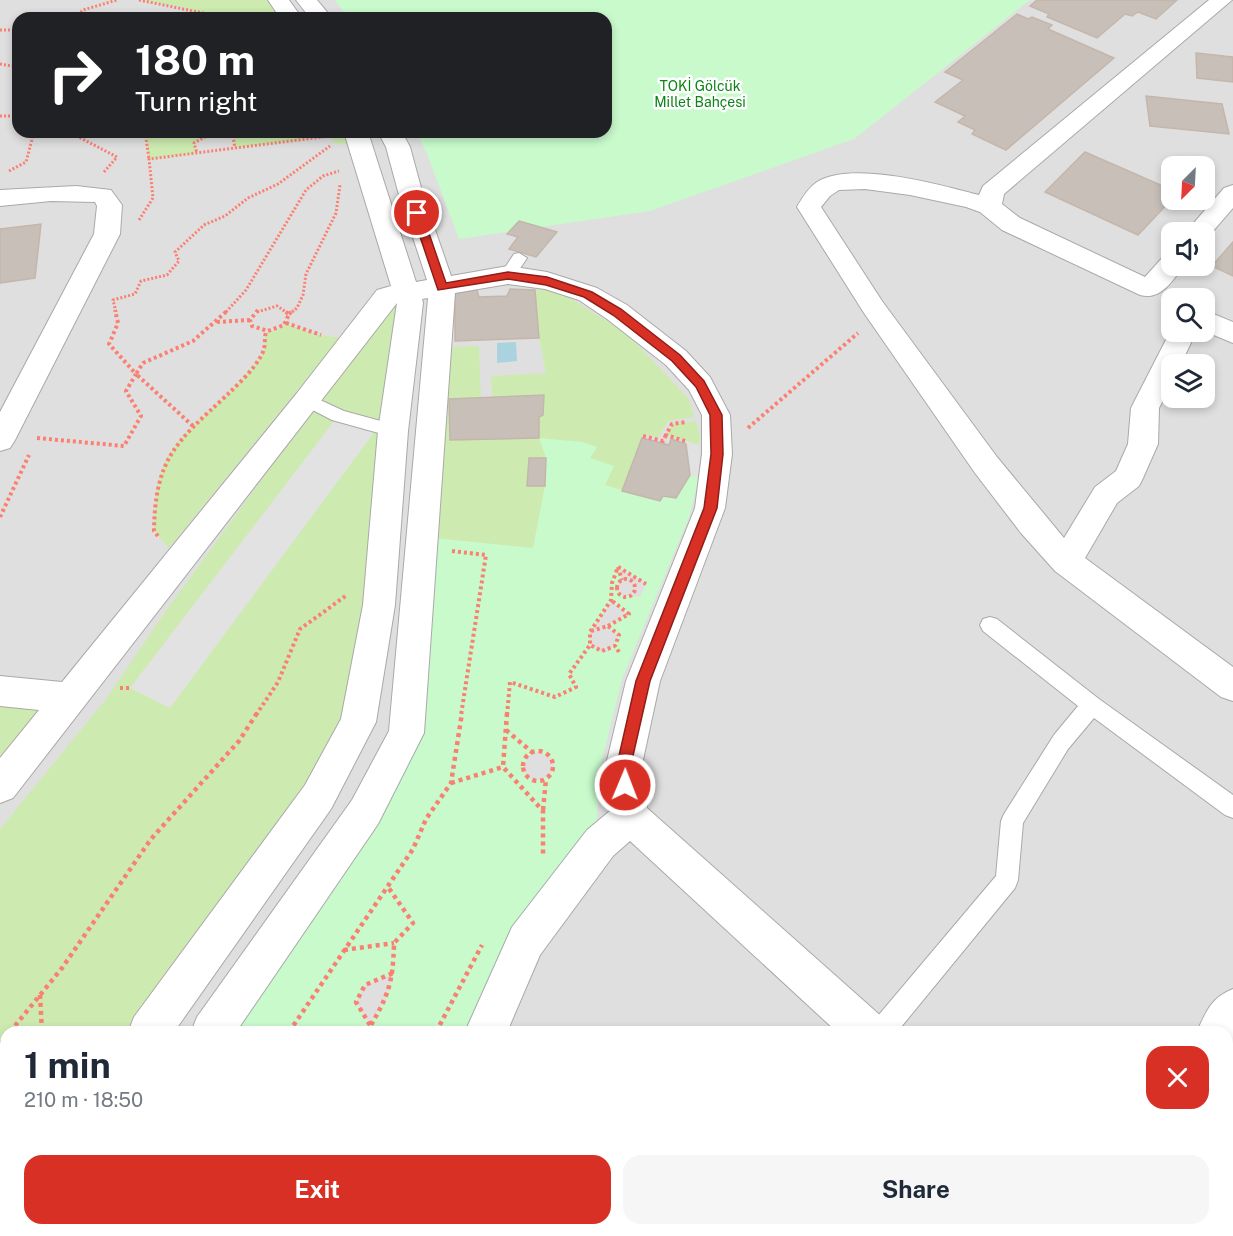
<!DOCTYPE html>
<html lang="en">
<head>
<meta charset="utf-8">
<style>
	body { margin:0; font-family:"Public Sans",sans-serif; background:#f6f6f7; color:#1f2937; height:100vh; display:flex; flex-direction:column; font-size:22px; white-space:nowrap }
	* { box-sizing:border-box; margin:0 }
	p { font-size:20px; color:#747a83 }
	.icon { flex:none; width:33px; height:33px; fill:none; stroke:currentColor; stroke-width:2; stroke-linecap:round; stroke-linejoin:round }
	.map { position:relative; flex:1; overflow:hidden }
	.details { position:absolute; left:0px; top:1026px; width:1233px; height:210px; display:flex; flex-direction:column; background:#fff; border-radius:18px 18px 0 0; box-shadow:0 3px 9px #0003 }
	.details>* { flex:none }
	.banner { position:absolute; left:12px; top:12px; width:600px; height:126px; border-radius:18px; box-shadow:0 3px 9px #0003; background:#202124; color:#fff; overflow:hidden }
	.needle { width:39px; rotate:204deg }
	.controls { position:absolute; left:1161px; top:156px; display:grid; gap:12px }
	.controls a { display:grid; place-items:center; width:54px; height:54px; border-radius:12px; background:#fff; box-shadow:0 3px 9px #0003; font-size:30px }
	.pin { position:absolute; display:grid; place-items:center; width:51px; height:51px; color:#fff; margin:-26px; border:3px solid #fff; border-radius:50%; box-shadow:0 2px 6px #0007 }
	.me { position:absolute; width:66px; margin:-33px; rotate:1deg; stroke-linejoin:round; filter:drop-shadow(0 0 4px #0008) }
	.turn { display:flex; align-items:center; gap:21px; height:126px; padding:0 24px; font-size:27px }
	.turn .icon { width:78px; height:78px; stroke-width:2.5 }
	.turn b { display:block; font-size:42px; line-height:51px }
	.round { display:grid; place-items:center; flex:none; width:63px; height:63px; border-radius:18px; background:#f6f6f7 }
	.head { display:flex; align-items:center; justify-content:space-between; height:102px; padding:0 24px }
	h1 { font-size:36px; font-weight:700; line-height:45px }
	.button { display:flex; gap:12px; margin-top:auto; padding:12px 24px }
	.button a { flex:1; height:69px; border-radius:18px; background:#d93025; color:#fff; font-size:24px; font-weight:700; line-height:69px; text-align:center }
	.button a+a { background:#f6f6f7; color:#1f2937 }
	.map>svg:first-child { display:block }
	.residential { fill:#e0dfdf; fill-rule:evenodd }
	.grass { fill:#cdebb0 }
	.park { fill:#c8facc; fill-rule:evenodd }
	.parking { fill:#e2e2e2 }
	.water { fill:#aad3df }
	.building { fill:#c7bfb8; stroke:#c4b6ab; stroke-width:1.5 }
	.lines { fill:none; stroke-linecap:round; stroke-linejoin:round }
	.lane-casing { stroke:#a9a9a9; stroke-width:2 }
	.street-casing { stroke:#a9a9a9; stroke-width:2 }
	.path-far2 { stroke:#fa8072; stroke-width:3; stroke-dasharray:2 2; stroke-linecap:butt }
	.path-far1 { stroke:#fa8072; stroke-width:4; stroke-dasharray:3 3; stroke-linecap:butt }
	.path { stroke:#fa8072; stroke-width:4.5; stroke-dasharray:4 4; stroke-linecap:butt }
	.lane { fill:#fff; fill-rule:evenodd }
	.street { fill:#fff; fill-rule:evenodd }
	.route { fill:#d93025; stroke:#8d1f18; stroke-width:1.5 }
	.labels { text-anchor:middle; stroke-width:5; stroke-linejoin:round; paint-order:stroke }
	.far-park-label { font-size:14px; fill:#0c8416; stroke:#fff }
</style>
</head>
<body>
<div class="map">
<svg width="1233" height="1236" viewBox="0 0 1233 1236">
	<rect width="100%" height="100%" fill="#f2efe9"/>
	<path class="residential" d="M0,0H1233V1236H0ZM18,18H606V132H18ZM1172,166H1204V200H1172ZM1172,232H1204V266H1172ZM1172,298H1204V332H1172ZM1172,364H1204V398H1172ZM6,1032H1227V1230H6Z"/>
	<path class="grass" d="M139,0H271L283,18H215L182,7Z
		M145,132H189L205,137L194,143L197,153L149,159Z
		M232,132H347L352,145L334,143L330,136L235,148Z
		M554,288L627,334L689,399L694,417L668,421L659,437L643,434L622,491L605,485L590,458L596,447L546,458L527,486H545L533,549L434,538L447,347L479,346L481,398L449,400L450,440L538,438L539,417L543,415L544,395L492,398L491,376L546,373L539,338L535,290Z
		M386,304L404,306L380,407L382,475L357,673L345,725L310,793L138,1032H6V1218L0,1226V829L106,699L165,612L335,379Z
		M286,323L310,333L340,338L169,548L154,531C154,511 155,492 161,472C174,433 216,409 242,379C248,372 261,359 264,350C265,343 263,338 266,332L278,330Z
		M696,421L700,435L699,445L666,435L672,424Z
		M0,700L55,705L0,769Z"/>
	<path class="park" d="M335,0H1030L854,139L650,211L459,239L427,154L416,132H606V18H348Z
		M539,438L582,442L597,447L590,458L614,466L605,485L660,501L663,496L676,498L690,475L699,478L689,517L622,679L602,760L595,835L470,1032H230L389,799L434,538L533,548L545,486L546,458ZM619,568L647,583L640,597L622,595L617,591L618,583L622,580ZM611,601L628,614L608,626L619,636L610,651L601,652L590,645V632ZM538,752L552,758L554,767L550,776L535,781L526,776L523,768L529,756ZM393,974L386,1000L369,1024L356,1002L365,985Z
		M96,1230H374L371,1236H92Z"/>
	<path class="parking" d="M338,416L378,427L170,708L130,688Z
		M686,441L699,445V478L690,475Z"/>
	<path class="water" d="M516,342L517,361L497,363V343Z"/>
	<path class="building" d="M1037,0H1177L1156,19L1138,12L1132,16L1125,14L1097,38L1047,17L1049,14L1030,6Z
		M1017,14L1028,19L1032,17L1052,25L1048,29L1114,58L1006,150L972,134L975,130L958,122L965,116L935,102L963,80L945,72Z
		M1196,53L1233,57V82L1197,78Z
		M1146,96L1222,104L1229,134L1150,126Z
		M1085,152L1172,190V199L1138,235L1045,192Z
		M519,221L557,232L536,257L509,249L518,237L507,234Z
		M41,224L35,278L0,283V229Z
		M1233,242V276L1212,266Z
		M510,289L535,290L539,338L455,341V293L477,290L479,297L507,296Z
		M544,395L543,415L539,417V438L450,440L449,399Z
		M642,438L669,445L671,439L686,444L690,475L676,498L663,496L660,501L622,491Z
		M529,458H546L545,486H527Z"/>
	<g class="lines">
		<g class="lane-casing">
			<path id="lane" d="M519,253L527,258L513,279H503L500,275L514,254Z
				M307,394L344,411L399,426L402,431L399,436L393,437L332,420L301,404L299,400L301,396Z
				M990,617L997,619L1099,699L1233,795V818L1225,815L1094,718L1068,749L1023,823L1018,880L1015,888L897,1032H869L872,1023L996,876L1001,821L1004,814L1054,735L1078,706L983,631L980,625L983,619Z"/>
		</g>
		<g class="street-casing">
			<path id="street" d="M268,0H289L302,18H280Z
				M296,0H317L332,18H310Z
				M1209,0H1232L1004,194L1002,204L1020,218L1145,277L1163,257L1172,255V266H1183C1173,281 1160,301 1140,295L1002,230L980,212L966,207L910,195L865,189L839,190L830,196L821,207L882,301L997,457L1064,538L1095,487L1116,471L1128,444L1131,408L1172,328V332H1196L1181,364H1172V383L1159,408L1158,444L1143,478L1139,486L1117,503L1085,558L1233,667V701L1221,697L1055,571L1021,533L975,473L864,313L797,207C802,198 808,188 817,182C852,160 941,185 979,195L983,186Z
				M344,132H368L416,282L427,280L399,195L386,147L378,132H402L410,147L423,195L451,276L508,266L547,272L597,288L627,305L686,351L710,377L730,415L732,454L725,508L660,681L641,769L647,808L882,1017L888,1032H837L630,841L613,856L540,955L507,1032H465L512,927L587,830L611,810L605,769L626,681L695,508L702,454V415L689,390L666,365L607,319L579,300L545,289L508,284L455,293L424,733L378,824L236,1032H191L197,1017L352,800L389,731L428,298L422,299L423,303L408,431L395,605L376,722L331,809L174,1032H128L134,1017L305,785L341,719L363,605L378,431L397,303L13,798L0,803V758L39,710L0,706V676L62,682L297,393L377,290L391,286Z
				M1233,185V208L1207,238H1204V232H1186L1224,188Z
				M76,186L111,190L122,205L120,234L15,440L10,448L0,451V412L94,234L97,206L95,202L51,201L0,206V190Z
				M1204,310L1233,322V343L1204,331Z
				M1233,989V1046L1227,1049V1032H1197C1206,1011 1212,997 1233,989Z
				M6,1208V1230H30L27,1236H0V1210Z
				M51,1230H98L95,1236H48Z
				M376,1230H422L419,1236H373Z
				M861,1230H907L904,1236H858Z
				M1049,1230H1098L1101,1236H1052Z"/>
		</g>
		<path class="path-far2" d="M139,0L203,13
			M75,18L83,10L117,0
			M204,18L203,13L215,18
			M0,30H18
			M0,64L18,67
			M0,116H18
			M69,132L117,157L104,172
			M145,132L149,159
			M189,132L205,137L194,143L197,153
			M232,132L235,148
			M9,171L26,162L34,132
			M139,220L153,198L149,159L330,136
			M116,312L113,300L135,294L141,281L167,275L179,261L175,252L204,225L225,216L248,198L278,184L330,146
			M226,312L246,290L306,190L323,176L339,171
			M257,312L277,306L286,312
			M292,312L297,308L303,295L306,274L336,213L340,185"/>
		<path class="path-far1" d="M258,310L250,320L252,326L268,331L284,325L289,314L283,310
			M289,314L294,310
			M217,322L250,320
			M286,323L321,335
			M193,426L136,374L143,363L193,341L228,310
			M748,428L858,333
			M643,436L663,441L666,435
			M37,438L124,446L141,416L126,391L136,374L109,344L118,323L115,310
			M685,441L666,435L672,424L686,422
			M0,517L29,455
			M158,536L154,531C155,459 176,442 226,396C238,384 254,370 262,354C266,347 264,339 266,332
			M452,551L486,555L461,715
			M618,567L622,580
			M617 588a9 9 0 1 1 18 0a9 9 0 1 1-18 0Z
			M608,626L629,614L611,600
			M591,631L608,626L619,635L615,646
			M619,652L615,646L602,651L590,645V632L611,600L612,583L618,567L646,584
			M120,688H130
			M256,715L278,682L300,629L347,595
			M507,715L510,682L555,697L576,687L569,674L590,645"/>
		<path class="path" d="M507,713L503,767L543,811V857
			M506,730L533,753
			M523 766a15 15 0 1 1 30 0a15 15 0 1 1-30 0Z
			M451,783L503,767
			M543,810L546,779
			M344,950L394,943
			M40,995L42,1032
			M370,1025L356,1002L365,985L393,973
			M10,1032L62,968L151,839L239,741L257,713
			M289,1032L413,849L426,819L451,783L462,713
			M367,1032C388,996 393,985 394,943L413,923L388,887
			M436,1032L482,945
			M0,1044L6,1037
			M0,1058L6,1056
			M160,1236L164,1230
			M340,1236L343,1230"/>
		<use href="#lane" class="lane"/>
		<use href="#street" class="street"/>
	</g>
	<path class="route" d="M417,209L422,213L446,283L508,272L547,277L592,292L621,309L680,355L704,381L722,415L723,454L717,508L650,681L630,769L633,785L631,790L625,792L620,790L616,769L636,681L704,508L711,454L710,415L696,387L672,361L613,315L584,297L546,285L508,279L438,290L412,213Z"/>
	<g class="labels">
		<g class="far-park-label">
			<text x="700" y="91">TOKİ Gölcük<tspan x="700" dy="16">Millet Bahçesi</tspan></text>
		</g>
	</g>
</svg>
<div class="controls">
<a><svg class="needle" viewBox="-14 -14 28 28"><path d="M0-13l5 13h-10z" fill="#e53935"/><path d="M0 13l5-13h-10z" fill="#747a83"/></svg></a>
<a><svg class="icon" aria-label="sound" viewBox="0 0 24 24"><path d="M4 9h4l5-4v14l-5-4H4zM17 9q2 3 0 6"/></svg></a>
<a><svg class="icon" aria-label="search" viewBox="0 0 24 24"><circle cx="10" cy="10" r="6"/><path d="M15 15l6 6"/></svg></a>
<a><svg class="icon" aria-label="layers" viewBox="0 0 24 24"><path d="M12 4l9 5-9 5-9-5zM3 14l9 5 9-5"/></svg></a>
</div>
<div class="pin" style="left:417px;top:213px;background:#d93025"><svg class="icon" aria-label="arrive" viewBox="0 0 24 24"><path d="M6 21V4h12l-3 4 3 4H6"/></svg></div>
<svg class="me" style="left:625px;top:785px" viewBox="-20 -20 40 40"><circle r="17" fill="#d93025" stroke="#fff" stroke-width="3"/><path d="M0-11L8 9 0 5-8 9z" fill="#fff"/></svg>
<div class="banner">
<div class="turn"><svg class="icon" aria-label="right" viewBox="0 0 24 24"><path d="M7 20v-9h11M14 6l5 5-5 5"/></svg><div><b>180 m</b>Turn right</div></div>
</div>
<section class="details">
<div class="head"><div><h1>1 min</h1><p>210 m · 18:50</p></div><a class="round" style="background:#d93025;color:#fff"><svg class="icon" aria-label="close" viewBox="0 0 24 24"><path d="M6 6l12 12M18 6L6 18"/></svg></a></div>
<div class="button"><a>Exit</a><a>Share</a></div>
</section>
</div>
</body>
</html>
